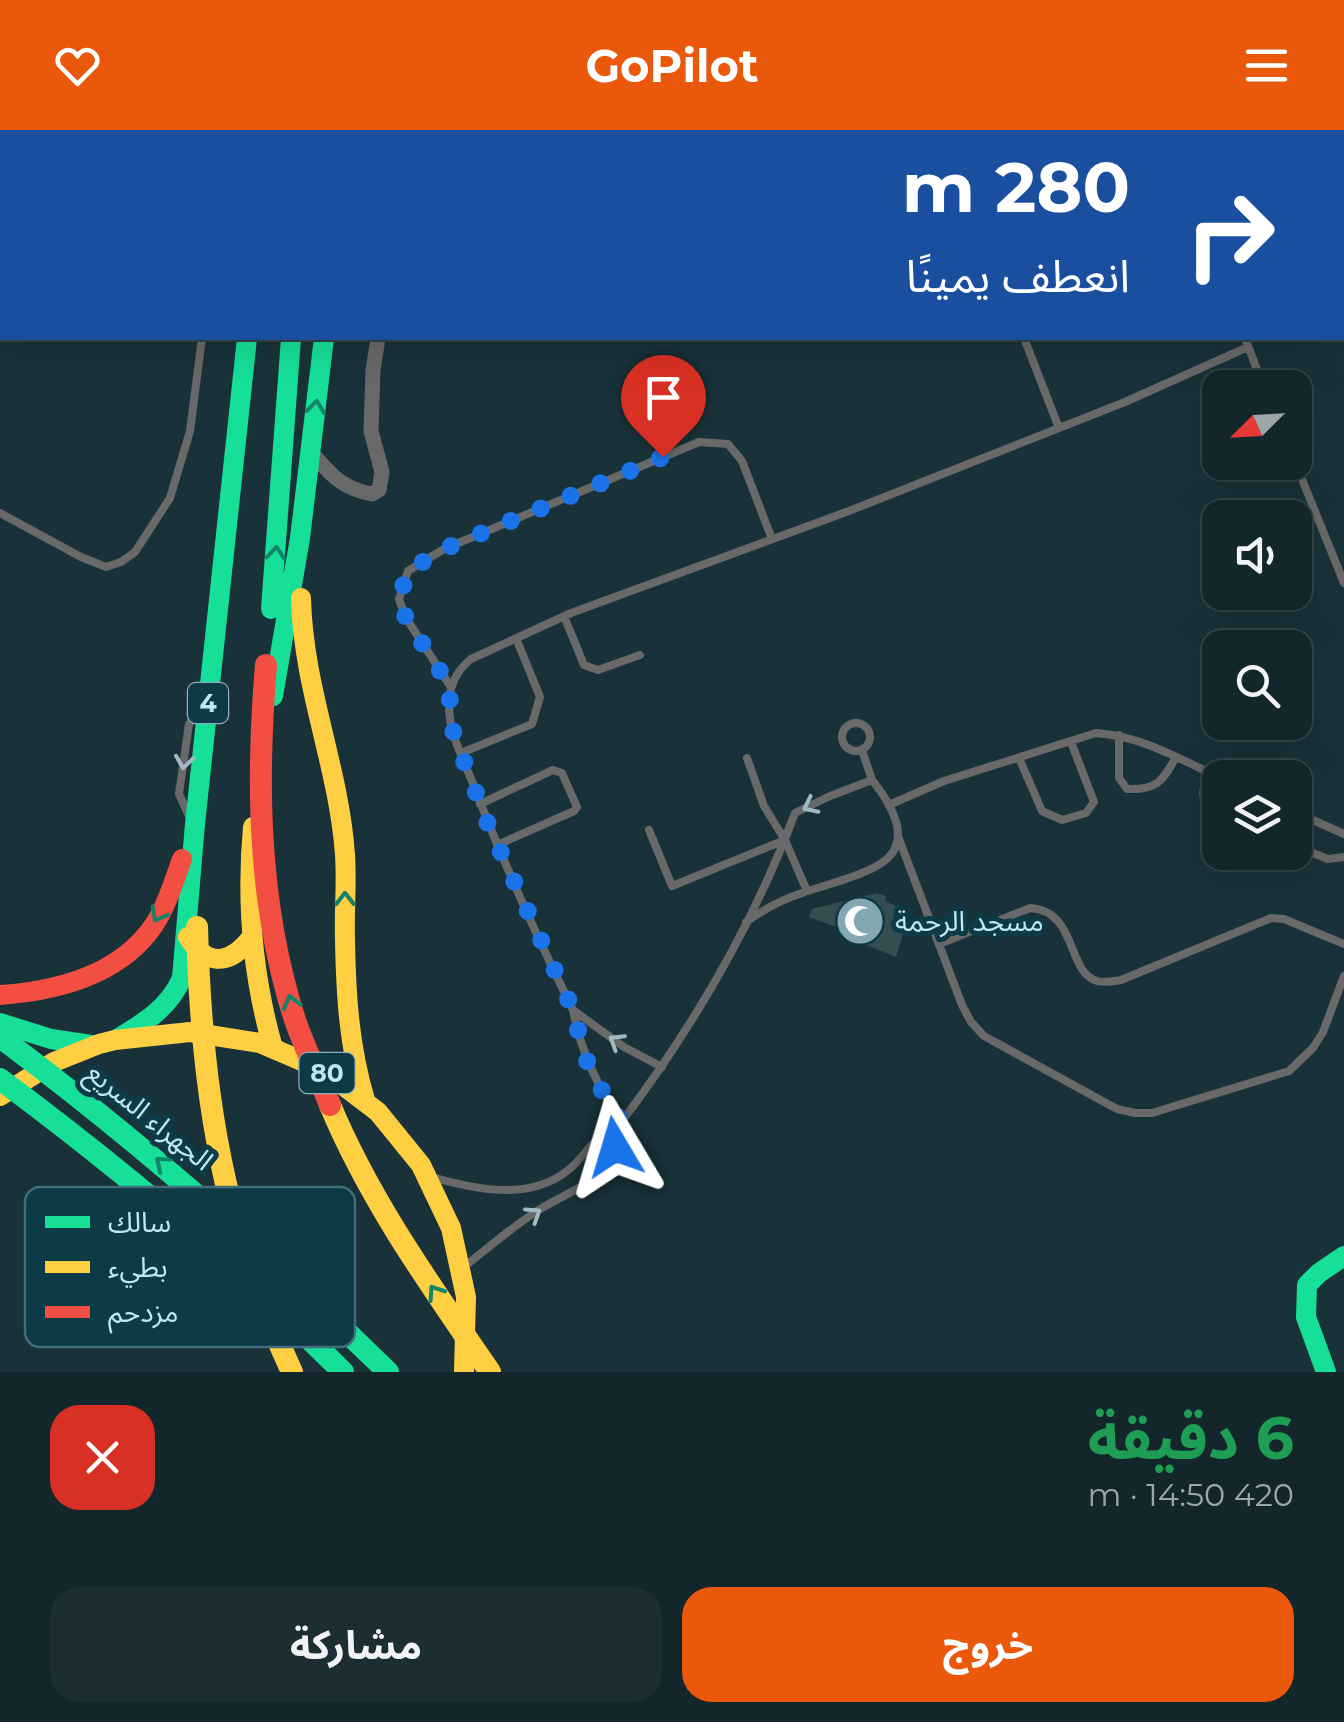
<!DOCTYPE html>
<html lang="ar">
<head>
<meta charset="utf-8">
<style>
	body { margin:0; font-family:Montserrat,"Noto Sans Arabic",sans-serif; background:#1c2e33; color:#f1f3f6; direction:rtl; height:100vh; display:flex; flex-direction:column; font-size:38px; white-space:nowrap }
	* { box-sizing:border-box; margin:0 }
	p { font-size:32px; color:#9da5a9 }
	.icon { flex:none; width:55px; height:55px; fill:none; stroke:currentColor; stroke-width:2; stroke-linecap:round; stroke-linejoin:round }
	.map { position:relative; height:1242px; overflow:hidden; direction:ltr }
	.drawer { display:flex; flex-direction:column; background:#13262b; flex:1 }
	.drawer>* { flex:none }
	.banner { position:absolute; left:0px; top:0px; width:1345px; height:210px; box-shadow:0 10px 40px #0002,0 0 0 2px #324347; direction:rtl; background:#1a4fa0; color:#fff; overflow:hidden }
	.needle { width:65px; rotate:246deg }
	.tools { position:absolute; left:1202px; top:240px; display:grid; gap:20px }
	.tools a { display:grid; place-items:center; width:110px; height:110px; border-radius:20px; background:#13262b; box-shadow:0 10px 40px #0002,0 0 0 2px #324347; font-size:50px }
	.pin { position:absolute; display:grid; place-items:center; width:85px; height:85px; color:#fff; margin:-102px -42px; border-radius:50% 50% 50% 0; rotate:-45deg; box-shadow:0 0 10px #0007 }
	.pin .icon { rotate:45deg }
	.me { position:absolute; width:110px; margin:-55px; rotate:353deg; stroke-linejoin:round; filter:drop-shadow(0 0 8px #0008) }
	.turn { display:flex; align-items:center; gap:35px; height:210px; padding:0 50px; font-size:45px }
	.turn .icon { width:130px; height:130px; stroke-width:2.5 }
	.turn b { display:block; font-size:70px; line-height:85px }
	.round { display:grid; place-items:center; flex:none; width:105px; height:105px; border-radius:30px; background:#1c2e33 }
	.head { display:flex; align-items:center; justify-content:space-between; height:170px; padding:0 50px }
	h1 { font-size:60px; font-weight:700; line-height:75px; color:#1e9e55 }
	.primary-button { display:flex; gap:20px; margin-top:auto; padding:20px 50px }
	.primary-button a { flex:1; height:115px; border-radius:30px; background:#ea580c; color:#fff; font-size:40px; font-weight:700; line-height:115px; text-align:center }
	.primary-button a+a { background:#1c2e33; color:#f1f3f6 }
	header { display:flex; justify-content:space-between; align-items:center; height:130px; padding:0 50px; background:#ea580c; color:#fff; font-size:45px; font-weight:700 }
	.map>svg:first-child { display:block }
	.building { fill:#334d51 }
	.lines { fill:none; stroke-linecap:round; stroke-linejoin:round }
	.lane { stroke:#6a6969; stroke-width:8 }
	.street { stroke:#6a6969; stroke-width:15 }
	.fast { stroke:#16e098; stroke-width:20 }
	.slow { stroke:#ffcf43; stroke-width:20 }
	.jam { stroke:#f24e42; stroke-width:20 }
	.fast-bridge { stroke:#16e098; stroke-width:22 }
	.slow-bridge { stroke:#ffcf43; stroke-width:22 }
	.jam-bridge { stroke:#f24e42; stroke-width:22 }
	.oneway { stroke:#10856b }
	.oneway2 { stroke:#a1bac1 }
	.route { stroke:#1a73e8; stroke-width:18; stroke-dasharray:0 32.4 }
	.labels { text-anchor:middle; stroke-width:10; stroke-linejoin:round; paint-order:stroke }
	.shield { fill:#0c3a46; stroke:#89b2be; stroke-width:2.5 }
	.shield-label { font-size:25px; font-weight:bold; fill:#bfe6f1 }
	.poi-label { font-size:28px; fill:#bfe6f1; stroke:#0c3a46; text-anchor:start }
	.street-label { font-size:28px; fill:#bfe6f1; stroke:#0c3a46 }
	.key { fill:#0c3a46; stroke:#426e79; stroke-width:2.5 }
	.key-label { font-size:28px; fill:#bfe6f1 }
</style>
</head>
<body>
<header><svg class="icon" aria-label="menu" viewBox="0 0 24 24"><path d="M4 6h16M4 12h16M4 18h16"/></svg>GoPilot<svg class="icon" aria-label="heart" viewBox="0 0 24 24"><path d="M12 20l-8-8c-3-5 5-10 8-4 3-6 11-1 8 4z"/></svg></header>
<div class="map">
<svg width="1344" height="1242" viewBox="0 0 1344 1242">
	<rect width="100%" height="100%" fill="#193239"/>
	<path class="building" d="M877,763L886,766L885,771L898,777L893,788L906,795L896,827L864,814V807L809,787L812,779Z"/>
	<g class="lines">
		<path class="lane" d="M204,0V2
			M27,2V0
			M64,2V0
			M0,106L2,103
			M1024,208L1059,298
			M1245,208L1264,258
			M1295,332L1344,453
			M0,383L81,427L106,437L121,432L135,422L170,368L190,301L202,208
			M564,486L584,535L598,540L640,525
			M451,557L406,488L399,469L408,441L444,419L699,312L728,314L742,331L772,409
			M842 607a14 14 0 1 1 28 0a14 14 0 1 1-28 0Z
			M1119,605V648L1127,659C1157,660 1162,652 1176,627
			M862,620L872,650
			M461,623L532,594L540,567L516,508
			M747,628L764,676L785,710L807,761
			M1019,628L1042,681L1062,690L1086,683L1094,672L1071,612
			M1210,643C1199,666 1201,670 1220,685
			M480,674L553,640L562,643L577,677L574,681L497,715
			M891,674L944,651L1096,603C1141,606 1180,629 1220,648
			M1295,682L1344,704
			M188,684L179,664L189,594L198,584
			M649,700L672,756L785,710
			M899,709L962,875L971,892L984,906L1117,979L1135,983H1152L1289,941L1313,918L1323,902L1344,846
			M1295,716L1328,729L1344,727
			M939,814L1030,778C1078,781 1066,842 1097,851C1104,853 1114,851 1121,850L1271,788L1284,789L1344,814
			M573,880L624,917L662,937
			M622,992C597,957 581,922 573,880C537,807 503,732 474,656C464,631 449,603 449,576C449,556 456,541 471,529L571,483L849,381L1125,272L1248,217
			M435,1048C482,1061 538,1072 576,1033C592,1016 594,1007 617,998
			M465,1136C488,1118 510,1099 534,1083C571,1058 615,1052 617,998C690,902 753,796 795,683L830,666L872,650C888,670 911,704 889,727C873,744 824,755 802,763C781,770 764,779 746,792"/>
		<path class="street" d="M1060,0L1062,2
			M1036,2L1037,0
			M310,321C331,344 340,358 372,364L379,360L382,342L371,301L373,240L378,208"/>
		<path class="fast" d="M349,0L350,2
			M302,2L303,0
			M1174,2L1181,0
			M1269,2L1276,0
			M271,479L291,208
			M273,566L300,408L324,208
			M0,893L51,909L91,915
			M117,909C144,893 169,878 182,848L195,694L247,208
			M1326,1242L1306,1187L1307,1155L1319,1143L1344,1126"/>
		<path class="slow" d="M335,0V2
			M273,2L274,0
			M301,468C303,558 339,637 345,725C347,754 344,782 345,810C346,866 349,916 365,970
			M253,697C246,773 252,844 273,918
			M188,807C207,837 230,835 251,808
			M0,966L54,932L99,914L115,910L190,902L260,913L323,940L378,982L421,1035L451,1098L466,1167L464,1242"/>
		<path class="jam" d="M0,865C57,861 120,845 154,795C167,775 174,751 182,729"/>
		<path class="fast-bridge" d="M0,907C138,1010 266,1122 388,1242
			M0,949C121,1039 236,1135 343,1242"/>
		<path class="slow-bridge" d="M197,797C200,912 212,1026 249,1136C261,1172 276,1207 292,1242
			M330,975C370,1071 431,1156 490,1242"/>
		<path class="jam-bridge" d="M266,535C256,654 258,775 295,890C305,919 319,947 330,975"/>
	</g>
	<defs><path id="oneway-chevron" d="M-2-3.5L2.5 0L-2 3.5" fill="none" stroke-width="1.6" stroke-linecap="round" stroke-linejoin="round" transform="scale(2.5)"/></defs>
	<g class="oneway">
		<use href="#oneway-chevron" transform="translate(316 277) rotate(-83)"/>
		<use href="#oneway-chevron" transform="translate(276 423) rotate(-85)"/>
		<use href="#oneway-chevron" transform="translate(345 769) rotate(-90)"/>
		<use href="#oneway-chevron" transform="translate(158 785) rotate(119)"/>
		<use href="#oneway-chevron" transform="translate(291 872) rotate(-105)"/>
		<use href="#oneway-chevron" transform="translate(162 1033) rotate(-140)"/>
		<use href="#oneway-chevron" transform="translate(435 1162) rotate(-124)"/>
	</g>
	<g class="oneway2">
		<use href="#oneway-chevron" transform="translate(184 632) rotate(98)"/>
		<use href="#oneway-chevron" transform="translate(810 676) rotate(154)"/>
		<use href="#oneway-chevron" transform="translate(616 911) rotate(-148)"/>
		<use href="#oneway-chevron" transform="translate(534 1084) rotate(-33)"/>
	</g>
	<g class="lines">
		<path class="route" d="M615,1017L617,998L622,992L610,975L590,939L583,920L573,880L488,694L454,605L449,578L451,558L406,488L399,469L408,441L444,419L663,327"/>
	</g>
	<defs>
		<g id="mosque-disc" transform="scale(2.5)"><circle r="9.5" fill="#85a7b1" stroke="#0c3a46"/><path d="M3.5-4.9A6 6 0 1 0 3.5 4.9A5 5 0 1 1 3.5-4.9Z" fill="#fff"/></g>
	</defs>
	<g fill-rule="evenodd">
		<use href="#mosque-disc" x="860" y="791"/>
	</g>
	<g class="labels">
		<g class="shield">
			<rect x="188" y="553" width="40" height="40" rx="8"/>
			<rect x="299.5" y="923" width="55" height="40" rx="8"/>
		</g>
		<g class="shield-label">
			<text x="208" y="582">4</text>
			<text x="327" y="952">80</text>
		</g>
		<g class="poi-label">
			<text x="895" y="801">مسجد الرحمة</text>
		</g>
		<g class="street-label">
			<text transform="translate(150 986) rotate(39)" y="10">الجهراء السريع</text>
		</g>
	</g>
	<rect x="25" y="1057" width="330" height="160" rx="15" class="key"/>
	<rect x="45" y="1086" width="45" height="12" fill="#16e098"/>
	<rect x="45" y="1131" width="45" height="12" fill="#ffcf43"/>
	<rect x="45" y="1176" width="45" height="12" fill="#f24e42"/>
	<g class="key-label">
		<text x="108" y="1102">سالك</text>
		<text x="108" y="1147">بطيء</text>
		<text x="108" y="1192">مزدحم</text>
	</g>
</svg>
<div class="tools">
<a><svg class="needle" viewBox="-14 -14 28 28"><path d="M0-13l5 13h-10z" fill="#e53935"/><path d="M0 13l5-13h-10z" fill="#9da5a9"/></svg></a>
<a><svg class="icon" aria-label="sound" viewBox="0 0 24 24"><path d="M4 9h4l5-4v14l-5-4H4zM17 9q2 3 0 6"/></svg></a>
<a><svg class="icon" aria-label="search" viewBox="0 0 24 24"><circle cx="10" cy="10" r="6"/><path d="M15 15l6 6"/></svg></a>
<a><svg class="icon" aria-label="layers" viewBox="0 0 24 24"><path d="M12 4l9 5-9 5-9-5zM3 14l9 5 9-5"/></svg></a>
</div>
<div class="pin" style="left:663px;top:327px;background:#d93025"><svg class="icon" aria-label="arrive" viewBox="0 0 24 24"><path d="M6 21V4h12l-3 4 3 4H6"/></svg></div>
<svg class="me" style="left:615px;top:1017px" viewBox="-20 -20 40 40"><path d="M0-17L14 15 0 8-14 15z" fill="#1a73e8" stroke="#fff" stroke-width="4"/></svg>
<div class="banner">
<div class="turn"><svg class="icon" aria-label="right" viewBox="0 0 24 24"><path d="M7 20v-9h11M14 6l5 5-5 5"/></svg><div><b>280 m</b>انعطف يمينًا</div></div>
</div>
</div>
<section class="drawer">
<div class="head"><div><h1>6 دقيقة</h1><p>420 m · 14:50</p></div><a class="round" style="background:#d93025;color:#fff"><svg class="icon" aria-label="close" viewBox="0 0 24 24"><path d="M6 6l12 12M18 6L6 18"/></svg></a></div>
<div class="primary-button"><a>خروج</a><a>مشاركة</a></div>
</section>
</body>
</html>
